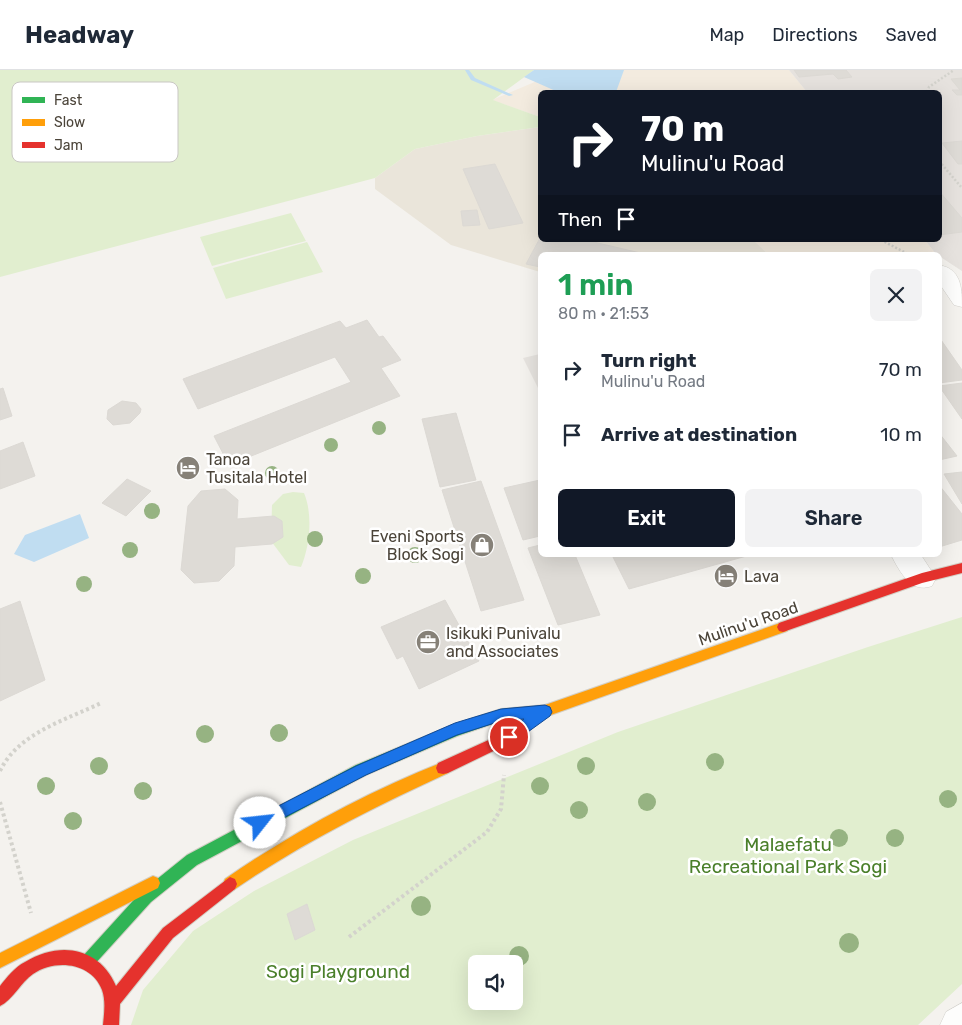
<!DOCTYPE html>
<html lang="en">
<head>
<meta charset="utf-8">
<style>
	body { margin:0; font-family:Rubik,sans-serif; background:#f2f2f3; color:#1f2937; height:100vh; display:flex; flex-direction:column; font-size:19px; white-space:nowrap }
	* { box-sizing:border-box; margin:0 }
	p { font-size:16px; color:#747a83 }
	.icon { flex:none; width:28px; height:28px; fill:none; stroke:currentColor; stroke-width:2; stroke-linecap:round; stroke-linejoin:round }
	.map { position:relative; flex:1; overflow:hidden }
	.side { position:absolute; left:538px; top:182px; width:404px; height:305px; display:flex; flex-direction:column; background:#fff; border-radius:8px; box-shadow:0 5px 20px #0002 }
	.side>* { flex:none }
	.hud { position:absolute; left:538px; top:20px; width:404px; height:152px; border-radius:8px; box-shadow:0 5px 20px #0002; background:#111827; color:#fff; overflow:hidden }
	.fabs { position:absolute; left:468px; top:885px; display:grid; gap:10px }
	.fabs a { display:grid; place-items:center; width:55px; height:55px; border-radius:8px; background:#fff; box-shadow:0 5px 20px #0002; font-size:25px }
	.pin { position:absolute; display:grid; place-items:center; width:42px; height:42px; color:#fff; margin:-21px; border:2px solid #fff; border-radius:50%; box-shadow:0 1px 5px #0007 }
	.me { position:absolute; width:55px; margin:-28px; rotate:61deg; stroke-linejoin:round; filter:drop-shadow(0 0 4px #0008) }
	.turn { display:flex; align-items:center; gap:18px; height:105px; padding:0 20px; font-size:22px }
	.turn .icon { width:65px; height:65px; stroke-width:2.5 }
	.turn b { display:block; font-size:35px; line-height:42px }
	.then { display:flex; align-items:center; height:48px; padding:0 20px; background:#0003; gap:10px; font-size:19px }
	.round { display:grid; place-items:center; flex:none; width:52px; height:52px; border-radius:8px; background:#f2f2f3 }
	.summary { display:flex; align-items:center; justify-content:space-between; height:85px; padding:0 20px }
	h1 { font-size:30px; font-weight:600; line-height:38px; color:#1e9e55 }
	.primary-button { display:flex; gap:10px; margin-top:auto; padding:10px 20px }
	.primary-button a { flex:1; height:58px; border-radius:8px; background:#111827; color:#fff; font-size:20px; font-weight:600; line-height:58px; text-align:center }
	.primary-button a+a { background:#f2f2f3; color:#1f2937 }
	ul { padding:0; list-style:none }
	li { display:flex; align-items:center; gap:15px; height:65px; padding:0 20px }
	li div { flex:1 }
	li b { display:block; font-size:19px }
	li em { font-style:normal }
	header { display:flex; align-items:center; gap:30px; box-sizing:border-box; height:70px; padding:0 25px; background:#fff; border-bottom:1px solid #e0e1e3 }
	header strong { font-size:24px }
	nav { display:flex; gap:28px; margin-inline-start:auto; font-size:18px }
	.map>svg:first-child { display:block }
	.commercial { fill:#f3ebdf }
	.industrial { fill:#e6e2de }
	.education { fill:#eae5da }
	.green { fill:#e1eecf; fill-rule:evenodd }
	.parking { fill:#e6e3df }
	.water { fill:#c0ddf1 }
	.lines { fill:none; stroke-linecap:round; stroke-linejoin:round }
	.stream { fill:#c0ddf1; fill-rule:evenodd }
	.building { fill:#dedbd6; stroke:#dcd9d4 }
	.street-casing { stroke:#d2d0cb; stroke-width:1 }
	.fast-casing { stroke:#d3cfc5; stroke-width:2 }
	.slow-casing { stroke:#d3cfc5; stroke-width:2 }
	.jam-casing { stroke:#d3cfc5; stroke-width:2 }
	.path-far1 { stroke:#d3d2cc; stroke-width:2.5; stroke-dasharray:2 2; stroke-linecap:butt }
	.path { stroke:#d3d2cc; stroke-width:4; stroke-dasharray:3 3; stroke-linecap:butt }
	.street { fill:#fdfdfc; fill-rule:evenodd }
	.fast { fill:#30b455; fill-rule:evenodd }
	.slow { fill:#ff9f0a; fill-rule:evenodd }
	.jam { fill:#e5322d; fill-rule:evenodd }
	.tree { fill:#96b382 }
	.route { fill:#1a73e8; stroke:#114b97 }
	.labels { text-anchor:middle; stroke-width:5; stroke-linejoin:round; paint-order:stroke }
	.poi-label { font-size:16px; fill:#4b4439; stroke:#fff; text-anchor:start }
	.street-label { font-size:16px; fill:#4b4439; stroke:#fff }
	.near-park-label { font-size:19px; fill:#4a7f2a; stroke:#fff }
	.key { fill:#fff; stroke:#c9c7c4; stroke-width:1 }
	.key-label { font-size:14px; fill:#4b4439 }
</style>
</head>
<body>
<header>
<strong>Headway</strong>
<nav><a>Map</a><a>Directions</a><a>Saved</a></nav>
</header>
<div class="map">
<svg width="962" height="955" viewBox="0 0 962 955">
	<rect width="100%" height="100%" fill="#f4f2ee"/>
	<path class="commercial" d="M563,0H789L807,22H540V47L492,30Z
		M753,170H925L936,184L769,185Z"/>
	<path class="industrial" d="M789,0H962V201L936,184L925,170H939V22H807Z"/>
	<path class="education" d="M540,57V170H753L769,185H540V202L451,175L375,119V108L415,79L477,66Z"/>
	<path class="green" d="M0,0H534L493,30L540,47V57L477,66L415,79L375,108L0,207Z
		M291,143L306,171L212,196L200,167Z
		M307,172L323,202L226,229L213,198Z
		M293,422L304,423C313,444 310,476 301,497L289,495L271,471L272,435L283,424Z
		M962,547V914L918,955H131L143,920L193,861L254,821L353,770L618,662L868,577ZM476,894H514V931H476Z"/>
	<path class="parking" d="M540,284V322L523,288Z"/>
	<path class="water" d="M534,0H624L616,22H558L524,7Z
		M80,444L89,468L34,492L14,484L25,465Z"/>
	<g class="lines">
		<path class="stream" d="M465,0H469L475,8L513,25L509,26L471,10Z"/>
	</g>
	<path class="building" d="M794,0H846L852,7L838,9L833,4L799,7Z
		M962,8V25H957L952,20H960L951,9Z
		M962,71V94H958L942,73Z
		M495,94L523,153L489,159L463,99Z
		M939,121L962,148V162L939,165Z
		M477,140L480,155L463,156L461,141Z
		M540,168L585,170L649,185H540V197L526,194Z
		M367,250L379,267L383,266L401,290L381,298L400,326L229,395L214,366L351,312L335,287L198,339L183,309L340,251L346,258Z
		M939,267L962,300V310L939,313Z
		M962,313V349L939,316Z
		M3,318L12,346L0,350V319Z
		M122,331L136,333L141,339L140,343L130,353L113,355L107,349L108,340Z
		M456,343L476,410L440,417L422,349Z
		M939,363L957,386L939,390Z
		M23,372L35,406L0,419V381Z
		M962,402V434L944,404Z
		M127,409L151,421L126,446L102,433Z
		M540,410V466L523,470L504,418Z
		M481,411L524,530L481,541L442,420Z
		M939,415L962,444V470L939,477Z
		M225,419L238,430L237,449L274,446L282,451L283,467L272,474L235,477L234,496L219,511L194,513L181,500L188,436L201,421Z
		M540,475V485H575L600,545L558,555L528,478Z
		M612,485H750L629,519Z
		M445,530L479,591L419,619L403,586L397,589L381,557Z
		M20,531L45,610L0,631V539Z
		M307,834L315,860L295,870L287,844Z"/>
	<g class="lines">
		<g class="street-casing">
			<path id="street" d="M943,196C962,201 962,221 962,237L954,235L939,213V197Z
				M891,485H921L936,508L932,516C911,524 900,502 891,485Z
				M962,933V955H940L946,942Z"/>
		</g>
		<g class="fast-casing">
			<path id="fast" d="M512,638L517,640L518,644L517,648L501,651L457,666L366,705L197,795L151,832L93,896L88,898L83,896L81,891L83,886L141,822L187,785L356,695L455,654L501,639Z"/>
		</g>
		<g class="slow-casing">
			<path id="slow" d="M783,552L787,553L789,557L787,561L545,647L512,650L507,648L506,644L507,640L512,638L545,635Z
				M443,692L448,693L450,698L448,703C374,737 302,773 235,819L230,821L225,819L223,814L225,809C293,762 367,722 443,692Z
				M153,806L158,808L160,813L158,818L0,898V883Z"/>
		</g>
		<g class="jam-casing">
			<path id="jam" d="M962,493V503L922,513L783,562L779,561L777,557L779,553L922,503Z
				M545,635L550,637L551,641L550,645L514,671L448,703L443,704L438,703L436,698L438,693L504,663Z
				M230,807L235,809L237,814L235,819L173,868L120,934L119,955H103C104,944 106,931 102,920C92,893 56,888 33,904C21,912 13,930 0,936V916C7,907 15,897 25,892C60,871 99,877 116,916L163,858Z"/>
		</g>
		<path class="path-far1" d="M927,22L929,17L954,0
			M939,91L962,118
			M881,170L910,185"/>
		<path class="path" d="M0,701C18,663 66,650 101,633
			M0,732L31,843
			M349,867L487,762L501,739L504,705"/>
		<use href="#street" class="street"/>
		<use href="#fast" class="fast"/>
		<use href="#slow" class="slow"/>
		<use href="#jam" class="jam"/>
	</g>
	<g class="tree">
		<circle cx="379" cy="358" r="7"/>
		<circle cx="331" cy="375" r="7"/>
		<circle cx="272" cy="403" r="7"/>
		<circle cx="152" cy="441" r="8"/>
		<circle cx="315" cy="469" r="8"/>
		<circle cx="130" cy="480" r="8"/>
		<circle cx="415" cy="485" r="8"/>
		<circle cx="363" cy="506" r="8"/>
		<circle cx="84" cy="514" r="8"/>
		<circle cx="279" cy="663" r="9"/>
		<circle cx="205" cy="664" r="9"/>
		<circle cx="715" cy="692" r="9"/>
		<circle cx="99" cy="696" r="9"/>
		<circle cx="586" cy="696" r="9"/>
		<circle cx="46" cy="716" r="9"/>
		<circle cx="540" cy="716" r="9"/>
		<circle cx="143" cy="721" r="9"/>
		<circle cx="948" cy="729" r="9"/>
		<circle cx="647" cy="732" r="9"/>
		<circle cx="579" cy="740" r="9"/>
		<circle cx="73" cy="751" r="9"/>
		<circle cx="839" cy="768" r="9"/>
		<circle cx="895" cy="768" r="9"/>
		<circle cx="421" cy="836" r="10"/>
		<circle cx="849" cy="873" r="10"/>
		<circle cx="519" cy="886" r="10"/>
	</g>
	<path class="route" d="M545,635L550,637L552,642L550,646L514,672L509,673L505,672L503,667L505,663L524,649L501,651L457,665L366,705L260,760L255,758L253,753L255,748L356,696L455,653L501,639Z"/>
	<defs>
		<g id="hotel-disc" transform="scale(1.25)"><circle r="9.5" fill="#868178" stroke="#fff"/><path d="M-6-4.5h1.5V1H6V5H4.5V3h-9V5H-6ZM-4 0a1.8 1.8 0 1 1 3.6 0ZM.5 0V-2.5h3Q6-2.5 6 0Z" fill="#fff"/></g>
		<g id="shop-disc" transform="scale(1.25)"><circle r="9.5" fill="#868178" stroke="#fff"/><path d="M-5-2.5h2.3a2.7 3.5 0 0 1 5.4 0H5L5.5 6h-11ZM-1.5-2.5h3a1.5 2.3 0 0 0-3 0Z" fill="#fff"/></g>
		<g id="office-disc" transform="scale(1.25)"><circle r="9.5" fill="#868178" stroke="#fff"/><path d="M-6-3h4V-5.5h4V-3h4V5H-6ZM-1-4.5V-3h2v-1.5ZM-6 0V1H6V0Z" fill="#fff"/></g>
	</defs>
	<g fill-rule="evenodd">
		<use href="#hotel-disc" x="188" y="398"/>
		<use href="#shop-disc" x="482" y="475"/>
		<use href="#hotel-disc" x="726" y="506"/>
		<use href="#office-disc" x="428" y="572"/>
	</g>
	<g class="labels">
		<g class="poi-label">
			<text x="206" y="395">Tanoa<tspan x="206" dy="18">Tusitala Hotel</tspan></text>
			<text x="464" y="472" text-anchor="end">Eveni Sports<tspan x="464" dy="18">Block Sogi</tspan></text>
			<text x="744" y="512">Lava</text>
			<text x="446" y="569">Isikuki Punivalu<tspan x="446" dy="18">and Associates</tspan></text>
		</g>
		<g class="street-label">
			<text transform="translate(748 553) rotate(-19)" y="6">Mulinu'u Road</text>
		</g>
		<g class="near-park-label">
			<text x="788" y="781">Malaefatu<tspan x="788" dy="22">Recreational Park Sogi</tspan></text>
			<text x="338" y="908">Sogi Playground</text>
		</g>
	</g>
	<rect x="12" y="12" width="166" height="80" rx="8" class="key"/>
	<rect x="22" y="27" width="23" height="6" fill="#30b455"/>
	<rect x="22" y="49" width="23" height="7" fill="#ff9f0a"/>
	<rect x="22" y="72" width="23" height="6" fill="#e5322d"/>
	<g class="key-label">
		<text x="54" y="35">Fast</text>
		<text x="54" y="57">Slow</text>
		<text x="54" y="80">Jam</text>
	</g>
</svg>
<div class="fabs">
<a><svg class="icon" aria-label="sound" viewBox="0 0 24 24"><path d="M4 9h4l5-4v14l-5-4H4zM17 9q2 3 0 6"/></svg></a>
</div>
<div class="pin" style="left:509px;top:667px;background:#d93025"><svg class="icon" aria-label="arrive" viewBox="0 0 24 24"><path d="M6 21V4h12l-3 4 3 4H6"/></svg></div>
<svg class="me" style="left:260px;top:753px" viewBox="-20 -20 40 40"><circle r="19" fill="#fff"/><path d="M0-13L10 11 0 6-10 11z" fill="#1a73e8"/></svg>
<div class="hud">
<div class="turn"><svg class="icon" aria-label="right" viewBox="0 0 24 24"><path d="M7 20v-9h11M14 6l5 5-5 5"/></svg><div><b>70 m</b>Mulinu'u Road</div></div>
<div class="then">Then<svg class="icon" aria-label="arrive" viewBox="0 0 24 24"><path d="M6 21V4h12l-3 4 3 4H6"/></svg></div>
</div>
<section class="side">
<div class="summary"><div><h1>1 min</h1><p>80 m · 21:53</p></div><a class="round"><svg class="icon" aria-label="close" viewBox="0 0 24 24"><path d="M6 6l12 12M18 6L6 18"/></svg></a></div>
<ul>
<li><svg class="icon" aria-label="right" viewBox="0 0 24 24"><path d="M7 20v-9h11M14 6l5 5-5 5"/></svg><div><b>Turn right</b><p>Mulinu'u Road</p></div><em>70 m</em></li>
<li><svg class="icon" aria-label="arrive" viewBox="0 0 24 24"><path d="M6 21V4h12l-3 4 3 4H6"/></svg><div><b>Arrive at destination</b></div><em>10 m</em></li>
</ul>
<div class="primary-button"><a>Exit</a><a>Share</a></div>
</section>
</div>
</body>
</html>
